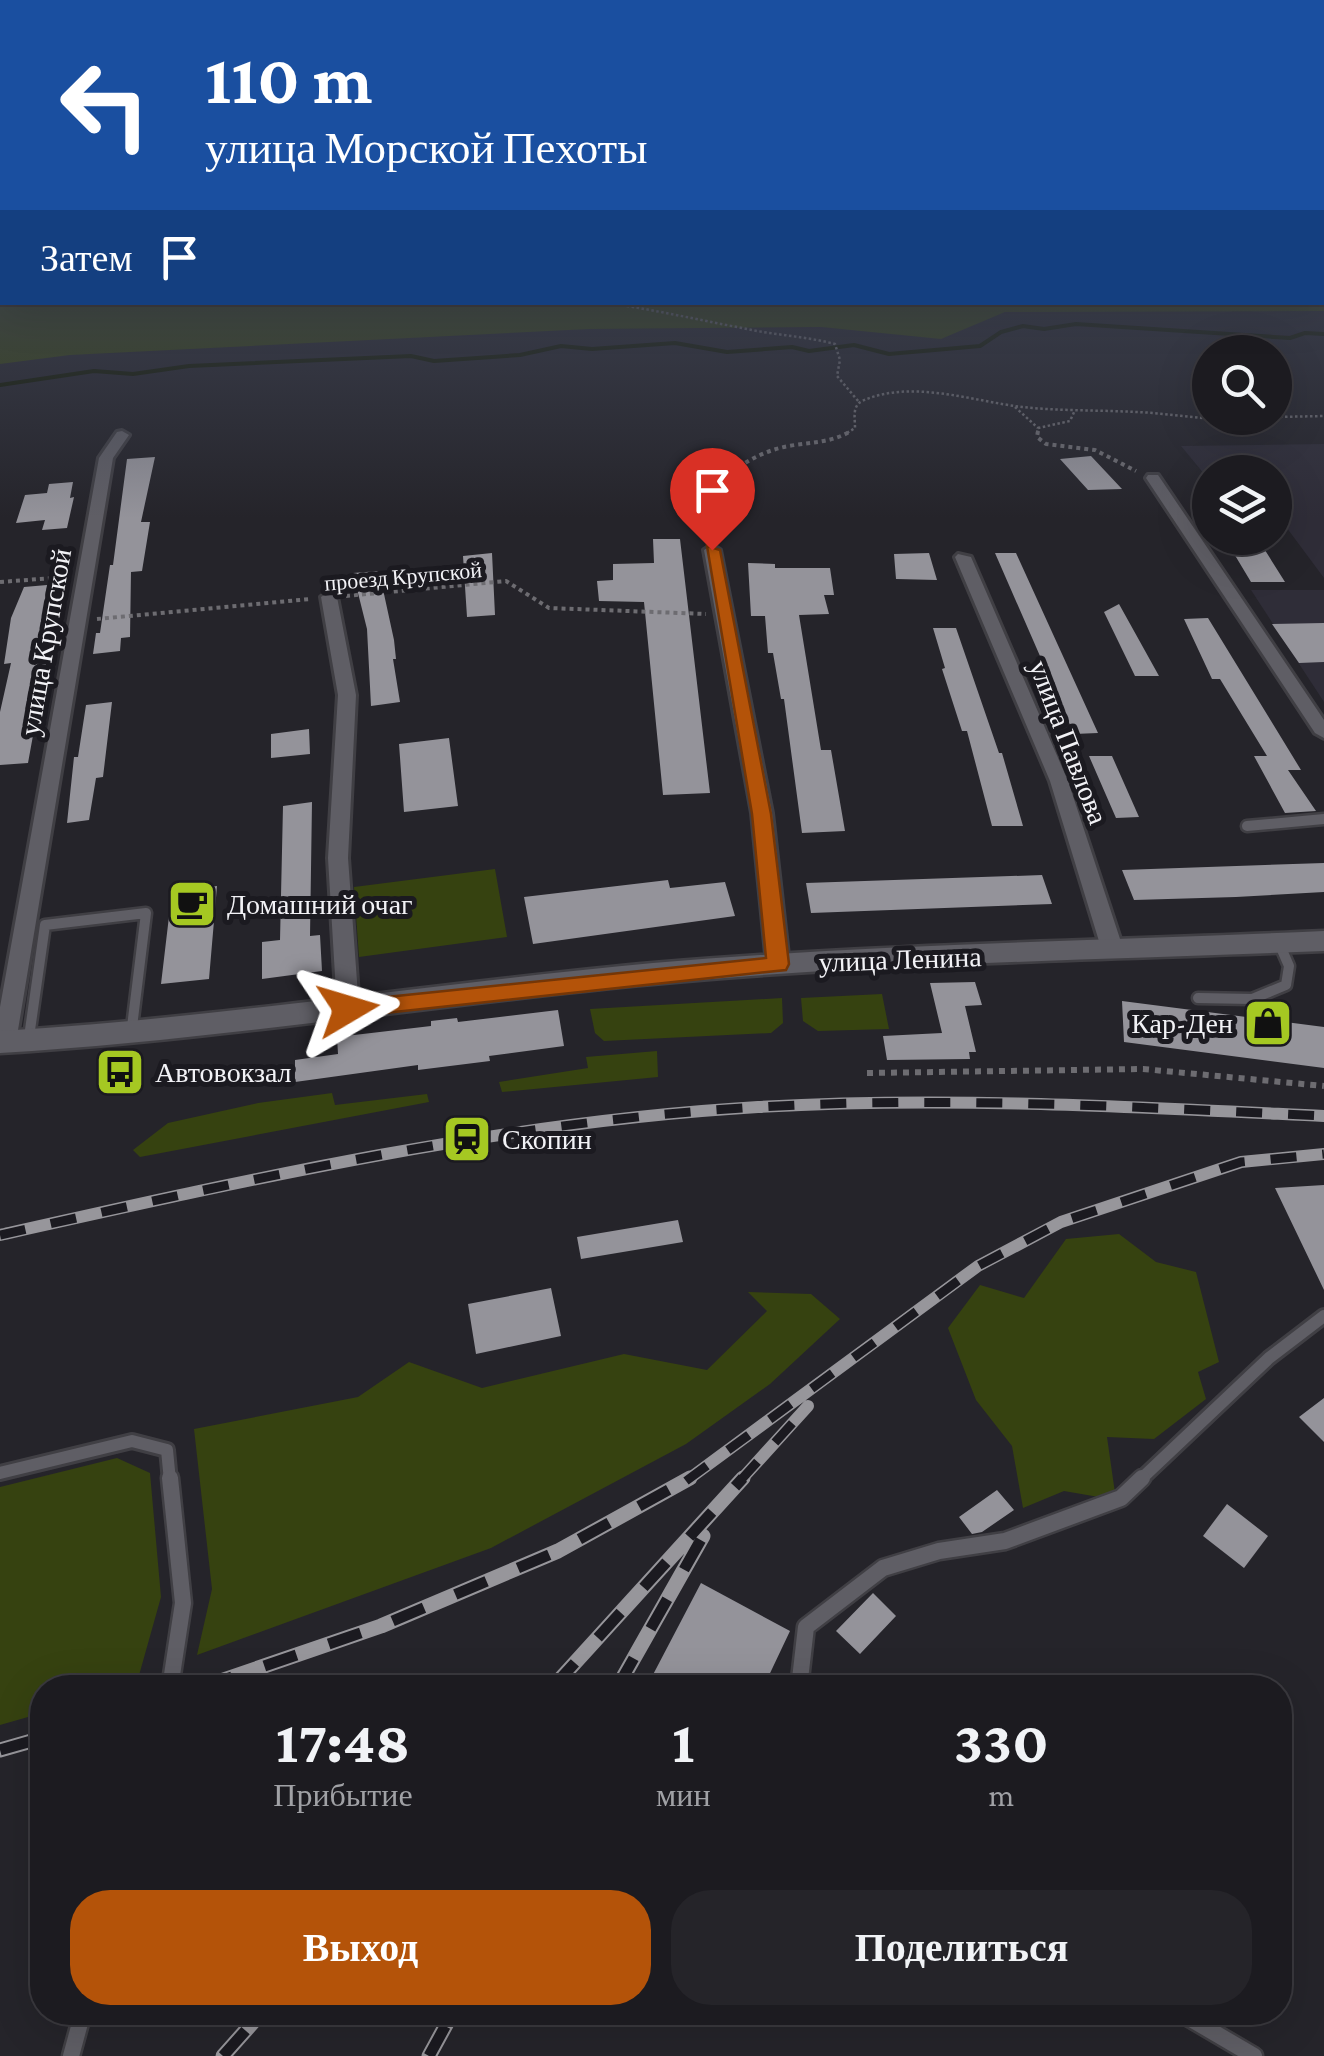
<!DOCTYPE html>
<html lang="ru">
<head>
<meta charset="utf-8">
<style>
	body { margin:0; font-family:"Crimson Pro",serif; background:#252429; color:#f1f3f6; height:100vh; display:flex; flex-direction:column; font-size:38px; white-space:nowrap }
	* { box-sizing:border-box; margin:0 }
	p { font-size:32px; color:#a0a1a5 }
	.icon { flex:none; width:55px; height:55px; fill:none; stroke:currentColor; stroke-width:2; stroke-linecap:round; stroke-linejoin:round }
	.map { position:relative; flex:1; overflow:hidden }
	.sheet { position:absolute; left:30px; top:1675px; width:1262px; height:350px; display:flex; flex-direction:column; background:#1c1b20; border-radius:40px; box-shadow:0 10px 40px #0002,0 0 0 2px #3a393e }
	.sheet>* { flex:none }
	.guide { position:absolute; left:0px; top:0px; width:1325px; height:305px; box-shadow:0 10px 40px #0002,0 0 0 2px #3a393e; background:#1a4fa0; color:#fff; overflow:hidden }
	.tools { position:absolute; left:1192px; top:335px; display:grid; gap:20px }
	.tools a { display:grid; place-items:center; width:100px; height:100px; border-radius:50%; background:#1c1b20; box-shadow:0 10px 40px #0002,0 0 0 2px #3a393e; font-size:50px }
	.pin { position:absolute; display:grid; place-items:center; width:85px; height:85px; color:#fff; margin:-102px -42px; border-radius:50% 50% 50% 0; rotate:-45deg; box-shadow:0 0 10px #0007 }
	.pin .icon { rotate:45deg }
	.me { position:absolute; width:110px; margin:-55px; rotate:83deg; stroke-linejoin:round; filter:drop-shadow(0 0 8px #0008) }
	.turn { display:flex; align-items:center; gap:35px; height:210px; padding:0 40px; font-size:45px }
	.turn .icon { width:130px; height:130px; stroke-width:2.5 }
	.turn b { display:block; font-size:70px; line-height:85px }
	.then { display:flex; align-items:center; height:95px; padding:0 40px; background:#0003; gap:20px; font-size:38px }
	.eta { display:flex; justify-content:space-evenly; align-items:center; height:170px; text-align:center }
	.eta b { font-size:60px; font-weight:700; line-height:70px }
	.primary-button { display:flex; gap:20px; margin-top:auto; padding:20px 40px }
	.primary-button a { flex:1; height:115px; border-radius:40px; background:#b45309; color:#fff; font-size:40px; font-weight:700; line-height:115px; text-align:center }
	.primary-button a+a { background:#252429; color:#f1f3f6 }
	.map>svg:first-child { display:block }
	.built { fill:#2f2d38 }
	.green { fill:#364210 }
	.lines { fill:none; stroke-linecap:round; stroke-linejoin:round }
	.stream { stroke:#111700; stroke-width:4 }
	.building { fill:#94939a }
	.lane-far2-casing { stroke:#403f44; stroke-width:15 }
	.lane-far1-casing { stroke:#403f44; stroke-width:18 }
	.lane-casing { stroke:#403f44; stroke-width:21 }
	.street-casing { stroke:#403f44; stroke-width:6 }
	.secondary-casing { stroke:#403f44; stroke-width:5 }
	.path-far2 { stroke:#6d6c71; stroke-width:2.5; stroke-dasharray:2.5 2.5; stroke-linecap:butt }
	.path-far1 { stroke:#6d6c71; stroke-width:4; stroke-dasharray:4 4; stroke-linecap:butt }
	.path { stroke:#6d6c71; stroke-width:6; stroke-dasharray:6 6; stroke-linecap:butt }
	.lane-far2 { stroke:#5f5e65; stroke-width:10 }
	.lane-far1 { stroke:#5f5e65; stroke-width:12 }
	.lane { stroke:#5f5e65; stroke-width:16 }
	.street { fill:#5f5e65; fill-rule:evenodd }
	.secondary { fill:#5f5e65; fill-rule:evenodd }
	.rail-far1-casing { stroke:#97969b; stroke-width:12 }
	.rail-casing { stroke:#97969b; stroke-width:15 }
	.rail-far1 { stroke:#1b1a20; stroke-width:9; stroke-dasharray:26; stroke-linecap:butt }
	.rail { stroke:#1b1a20; stroke-width:11; stroke-dasharray:34; stroke-linecap:butt }
	.route { fill:#b45309; stroke:#753606; stroke-width:2.5 }
	.labels { text-anchor:middle; stroke-width:10; stroke-linejoin:round; paint-order:stroke }
	.far-street-label { font-size:22px; fill:#f2f2f6; stroke:#1b1a20 }
	.street-label { font-size:28px; fill:#f2f2f6; stroke:#1b1a20 }
	.poi-label { font-size:28px; fill:#f2f2f6; stroke:#1b1a20; text-anchor:start }
</style>
</head>
<body>
<div class="map">
<svg width="1324" height="2056" viewBox="0 0 1324 2056">
	<rect width="100%" height="100%" fill="#25242a"/>
	<path class="built" d="M1324,444V578L1275,512V472H1210V481L1181,446Z
		M1251,590H1324V702Z"/>
	<path class="green" d="M0,230L2,302H1322L1323,270L1324,311L1005,312L941,339L821,327L589,329L70,355L0,364Z
		M495,869L507,937L359,957L354,887Z
		M882,994L889,1029L818,1031L803,1021L801,998Z
		M782,998L783,1023L771,1033L604,1041L595,1033L590,1009Z
		M657,1051L658,1077L502,1092L499,1082L588,1068L586,1057Z
		M332,1093L335,1105L427,1094L429,1102L140,1157L133,1150L168,1123L258,1103Z
		M1119,1234L1156,1262L1196,1272L1219,1362L1198,1372L1206,1399L1154,1439L1107,1437L1116,1500L1064,1491L1023,1508L1012,1446L976,1400L948,1328L980,1285L1024,1298L1066,1239Z
		M748,1292L811,1294L840,1319L770,1384L686,1444L491,1548L197,1655L212,1589L194,1429L358,1397L409,1362L482,1388L624,1354L707,1370L767,1311Z
		M117,1458L150,1473L161,1597L136,1686L42,1688V1713L0,1725V1487Z"/>
	<g class="lines">
		<path class="stream" d="M0,385L94,371L133,374L189,366L411,356L434,361L520,355L561,346L592,349L675,343L727,352L792,347L809,351L854,345L889,354L980,346L1001,332L1023,326L1044,329L1076,324L1290,338L1305,333L1324,334"/>
	</g>
	<path class="building" d="M1091,456L1122,489L1088,490L1060,459Z
		M155,457L141,522H150L142,571L131,572L130,637L121,638L120,651L93,654L96,633H100L110,565H113L127,459Z
		M73,482L70,498L74,497L67,528L42,530L45,520L16,523L25,495L47,493L49,484Z
		M653,539H680L710,793L663,795L644,602L599,601L597,581L613,580V564L654,563Z
		M1230,547H1263L1285,582H1251Z
		M492,553L495,615L467,617L463,556Z
		M929,553L937,580L896,579L894,554Z
		M995,553H1016L1098,733L1074,734Z
		M748,563L775,564V568H830L834,595H824L829,614L799,615L821,750H831L845,831L802,833L784,699H781L773,653H768L765,616H751Z
		M379,571L394,640L396,659H393L400,702L371,706L367,629L353,573Z
		M47,585L37,665L46,664L28,763L0,765V712L11,663L4,664L11,618L24,587Z
		M1119,604L1159,676H1135L1104,612Z
		M1208,618L1301,770H1288L1316,811L1285,813L1254,756H1267L1220,679H1212L1184,619Z
		M1324,623V662L1299,663L1272,624Z
		M933,628H956L999,753H1002L1023,826H992L967,731H962L942,669L945,668Z
		M112,702L103,777L96,778L89,820L67,823L74,757H78L86,705Z
		M309,729L310,754L271,758V734Z
		M449,738L458,806L404,812L399,744Z
		M1089,756H1112L1139,817L1116,818Z
		M312,802L310,936L320,935L322,971L262,979V942L280,940L283,806Z
		M1324,863V892L1236,897L1134,900L1122,870Z
		M1042,875L1052,904L811,913L806,883Z
		M668,880L670,888L725,882L735,916L533,944L524,897Z
		M217,886L209,979L161,984L172,891Z
		M975,982L982,1005L965,1006L976,1052H969L970,1059L887,1060L883,1036L942,1033L930,983Z
		M1122,1001L1324,1027V1068L1124,1042Z
		M558,1010L564,1046L489,1056L490,1061L418,1070V1065L295,1082V1060L338,1054L337,1037L431,1026V1021L457,1018L458,1022Z
		M1324,1185V1290L1275,1188Z
		M678,1220L683,1242L581,1259L577,1237Z
		M551,1288L561,1336L476,1354L468,1304Z
		M1324,1398V1442L1299,1417Z
		M997,1490L1014,1510L982,1532L972,1534L959,1517Z
		M1227,1504L1268,1536L1244,1568L1203,1536Z
		M701,1583L790,1631L763,1688H646Z
		M873,1593L896,1616L860,1654L836,1631Z"/>
	<g class="lines">
		<g class="lane-far2-casing">
			<path id="lane-far2" d="M1247,826L1324,819
				M1198,998L1252,999L1286,985L1289,966L1279,943
				M29,1037L45,925L146,913L131,1035"/>
		</g>
		<g class="lane-far1-casing">
			<path id="lane-far1" d="M28,1041L29,1034
				M0,1473L132,1441L167,1450L170,1481
				M1139,1481L1269,1358L1324,1316"/>
		</g>
		<g class="lane-casing">
			<path id="lane" d="M170,1478L183,1603L170,1688
				M799,1688L806,1627L883,1568L939,1551L1005,1541L1121,1498L1142,1478
				M1179,2012L1254,2056
				M71,2056L83,2012"/>
		</g>
		<g class="street-casing">
			<path id="street" d="M122,431L129,435L113,458L16,1042L5,1050L0,1049V1007L99,458L117,432Z
				M1148,475H1158L1324,720V738L1315,733L1146,478Z
				M712,545L720,550L772,813L789,964L778,972L767,964L752,813L704,550Z
				M958,554L971,557L1068,781L1124,951L1121,956H1105L1102,951L1050,781L955,557Z
				M329,592L337,597L356,695L348,858L359,1009L348,1017L337,1009L328,858L338,695L321,597Z"/>
		</g>
		<g class="secondary-casing">
			<path id="secondary" d="M1324,931V951C1100,960 876,963 653,984C435,1004 219,1040 0,1053V1031C219,1018 435,983 653,963C876,944 1100,941 1324,931Z"/>
		</g>
		<path class="path-far2" d="M602,302C650,309 695,319 742,328C773,335 804,336 835,344L840,360L837,376L859,402
			M1015,407L1038,428
			M1275,417L1324,416
			M847,433L855,428C855,418 852,406 862,401C911,379 972,401 1022,407C1059,411 1099,410 1137,412C1183,414 1228,425 1274,418
			M1037,433L1038,428L1070,421L1075,410"/>
		<path class="path-far1" d="M1038,431L1037,437L1046,444L1095,450L1136,471
			M710,537L701,501C723,475 754,452 789,446C811,442 831,443 851,431
			M0,582L66,577
			M346,596L506,581L549,608L706,614
			M97,619L310,599"/>
		<path class="path" d="M867,1073L1143,1069L1324,1086"/>
		<use href="#lane-far2" class="lane-far2"/>
		<use href="#lane-far1" class="lane-far1"/>
		<use href="#lane" class="lane"/>
		<use href="#street" class="street"/>
		<use href="#secondary" class="secondary"/>
		<g class="rail-far1-casing">
			<path id="rail-far1" d="M0,1235C250,1179 502,1122 758,1107C947,1096 1136,1107 1324,1116
				M686,1481L978,1266L1061,1222L1241,1162L1324,1154
				M740,1481L808,1406"/>
		</g>
		<g class="rail-casing">
			<path id="rail" d="M200,1688L381,1626L558,1551L690,1478
				M552,1688L743,1478
				M617,1688L703,1536
				M0,1750L42,1738
				M223,2056L262,2012
				M429,2056L453,2012"/>
		</g>
		<use href="#rail-far1" class="rail-far1"/>
		<use href="#rail" class="rail"/>
	</g>
	<linearGradient id="sky" x2="0" y2="1"><stop stop-color="#141417"/><stop offset="0.44" stop-color="#404555"/><stop offset="1" stop-color="#404555" stop-opacity="0"/></linearGradient>
	<rect width="1324" height="518" fill="url(#sky)"/>
	<path class="route" d="M707,546L720,550L771,814L789,964L786,970L348,1017L340,1015L337,1009L348,1001L766,958L752,814Z"/>
	<defs>
		<g id="cafe-square" transform="scale(2.5)"><rect x="-9" y="-9" width="18" height="18" rx="4" fill="#a5c822" stroke="#1b1a20"/><path d="M-5.5-4.5H6V0H3Q3 3.5 0 3.5H-2.5Q-5.5 3.5-5.5 0ZM3-3.2v2h1.7v-2ZM-6 4.5H4V6H-6Z" fill="#111"/></g>
		<g id="shop-square" transform="scale(2.5)"><rect x="-9" y="-9" width="18" height="18" rx="4" fill="#a5c822" stroke="#1b1a20"/><path d="M-5-2.5h2.3a2.7 3.5 0 0 1 5.4 0H5L5.5 6h-11ZM-1.5-2.5h3a1.5 2.3 0 0 0-3 0Z" fill="#111"/></g>
		<g id="bus-square" transform="scale(2.5)"><rect x="-9" y="-9" width="18" height="18" rx="4" fill="#a5c822" stroke="#1b1a20"/><path d="M-5-6H5V4H4V6H2V4H-2V6H-4V4H-5ZM-3.5-4V0h7V-4ZM-3.5 1.2v1.5H-2V1.2ZM2 1.2v1.5H3.5V1.2Z" fill="#111"/></g>
		<g id="station-square" transform="scale(2.5)"><rect x="-9" y="-9" width="18" height="18" rx="4" fill="#a5c822" stroke="#1b1a20"/><path d="M-3-6H3Q5-6 5-4V2Q5 4 3 4L4.5 6H3L1.5 4h-3L-3 6H-4.5L-3 4Q-5 4-5 2V-4Q-5-6-3-6ZM-3.5-4v3h7v-3ZM-3.5 1v1.5H-2V1ZM2 1v1.5H3.5V1Z" fill="#111"/></g>
	</defs>
	<g fill-rule="evenodd">
		<use href="#cafe-square" x="192" y="904"/>
		<use href="#shop-square" x="1268" y="1023"/>
		<use href="#bus-square" x="120" y="1072"/>
		<use href="#station-square" x="467" y="1139"/>
	</g>
	<g class="labels">
		<g class="far-street-label">
			<text transform="translate(403 576) rotate(-5)" y="8">проезд Крупской</text>
		</g>
		<g class="street-label">
			<text transform="translate(45 642) rotate(-80)" y="10">улица Крупской</text>
			<text transform="translate(1069 742) rotate(69)" y="10">улица Павлова</text>
			<text transform="translate(900 959) rotate(-2)" y="10">улица Ленина</text>
		</g>
		<g class="poi-label">
			<text x="227" y="914">Домашний очаг</text>
			<text x="1233" y="1033" text-anchor="end">Кар-Ден</text>
			<text x="155" y="1082">Автовокзал</text>
			<text x="502" y="1149">Скопин</text>
		</g>
	</g>
</svg>
<div class="tools">
<a><svg class="icon" aria-label="search" viewBox="0 0 24 24"><circle cx="10" cy="10" r="6"/><path d="M15 15l6 6"/></svg></a>
<a><svg class="icon" aria-label="layers" viewBox="0 0 24 24"><path d="M12 4l9 5-9 5-9-5zM3 14l9 5 9-5"/></svg></a>
</div>
<div class="pin" style="left:712px;top:550px;background:#d93025"><svg class="icon" aria-label="arrive" viewBox="0 0 24 24"><path d="M6 21V4h12l-3 4 3 4H6"/></svg></div>
<svg class="me" style="left:348px;top:1009px" viewBox="-20 -20 40 40"><path d="M0-17L14 15 0 8-14 15z" fill="#b45309" stroke="#fff" stroke-width="4"/></svg>
<div class="guide">
<div class="turn"><svg class="icon" aria-label="left" viewBox="0 0 24 24"><path d="M17 20v-9H6M10 6l-5 5 5 5"/></svg><div><b>110 m</b>улица Морской Пехоты</div></div>
<div class="then">Затем<svg class="icon" aria-label="arrive" viewBox="0 0 24 24"><path d="M6 21V4h12l-3 4 3 4H6"/></svg></div>
</div>
<section class="sheet">
<div class="eta">
<div><b>17:48</b><p>Прибытие</p></div>
<div><b>1</b><p>мин</p></div>
<div><b>330</b><p>m</p></div>
</div>
<div class="primary-button"><a>Выход</a><a>Поделиться</a></div>
</section>
</div>
</body>
</html>
